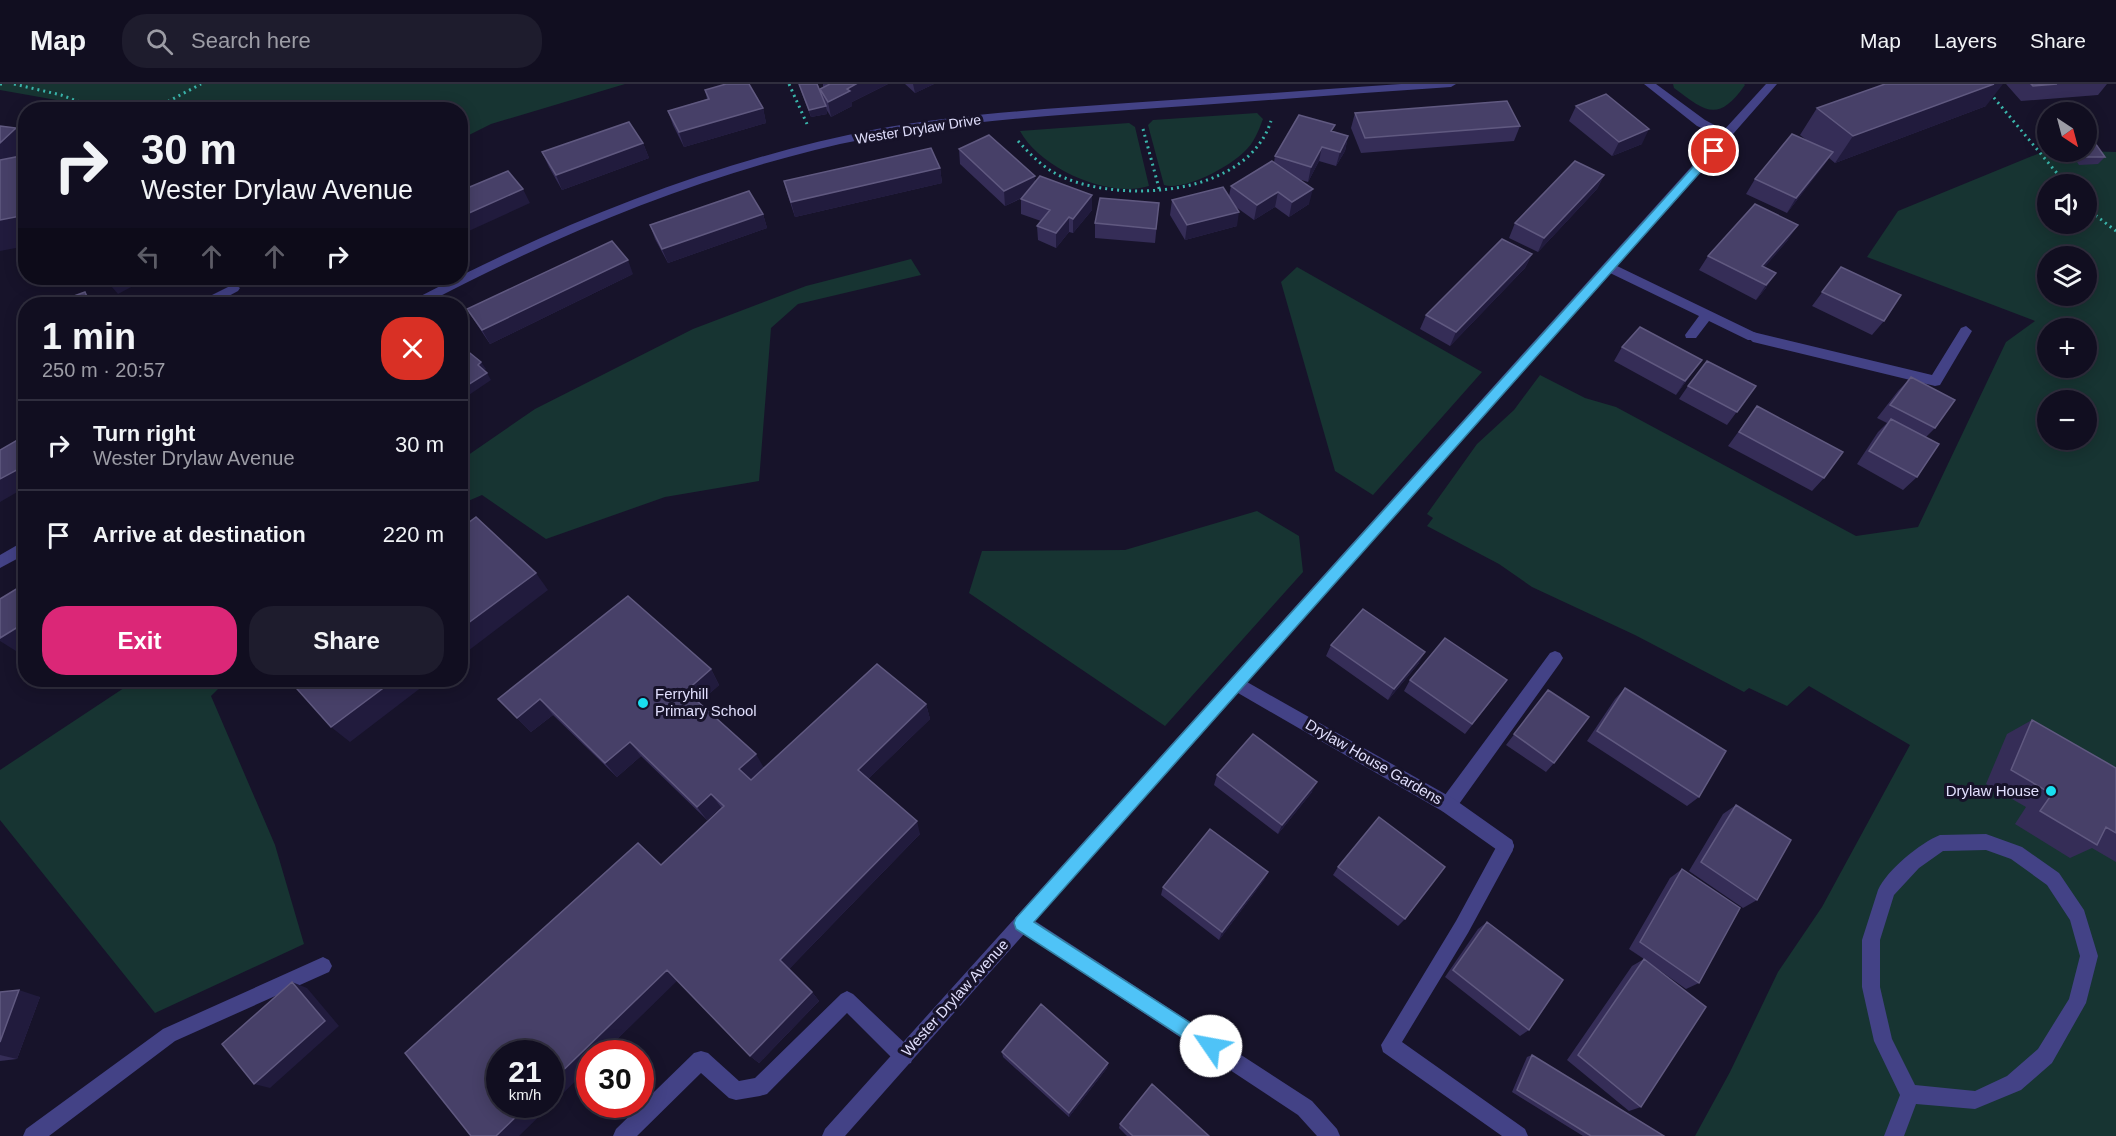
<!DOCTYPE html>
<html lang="en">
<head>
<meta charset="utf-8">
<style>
	body { margin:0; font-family:Arial,sans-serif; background:#1e1c2d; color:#f1f3f6; height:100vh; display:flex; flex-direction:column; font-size:22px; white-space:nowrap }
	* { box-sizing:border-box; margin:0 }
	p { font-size:20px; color:#9c9ca5 }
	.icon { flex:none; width:33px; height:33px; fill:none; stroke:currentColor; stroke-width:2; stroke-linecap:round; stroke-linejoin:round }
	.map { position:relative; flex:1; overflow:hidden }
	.side { position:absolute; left:18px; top:213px; width:450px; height:390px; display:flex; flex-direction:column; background:#110e20; border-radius:24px; box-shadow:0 3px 15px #0003,0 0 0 2px #302e3e }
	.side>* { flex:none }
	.guide { position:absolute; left:18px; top:18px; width:450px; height:183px; border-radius:24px; box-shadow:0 3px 15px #0003,0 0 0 2px #302e3e; background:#110e20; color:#f1f3f6; overflow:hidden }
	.needle { width:39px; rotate:144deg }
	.tools { position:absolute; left:2037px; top:18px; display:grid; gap:12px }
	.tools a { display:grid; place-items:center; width:60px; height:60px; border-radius:50%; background:#110e20; box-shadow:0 3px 15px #0003,0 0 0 2px #302e3e; font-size:30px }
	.speed { position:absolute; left:486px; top:956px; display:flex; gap:12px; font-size:30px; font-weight:700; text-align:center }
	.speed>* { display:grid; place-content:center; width:78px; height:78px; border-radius:50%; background:#110e20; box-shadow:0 3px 15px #0003,0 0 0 2px #302e3e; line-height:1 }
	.speed small { font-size:15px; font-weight:400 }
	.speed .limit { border:9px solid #d22; background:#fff; color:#111 }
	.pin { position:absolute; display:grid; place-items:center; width:51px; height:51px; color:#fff; margin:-26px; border:3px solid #fff; border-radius:50%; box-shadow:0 2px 6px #0007 }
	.me { position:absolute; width:66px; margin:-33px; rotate:303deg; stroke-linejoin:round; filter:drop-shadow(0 0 4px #0008) }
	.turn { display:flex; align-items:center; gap:21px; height:126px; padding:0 24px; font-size:27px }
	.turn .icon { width:78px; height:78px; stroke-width:2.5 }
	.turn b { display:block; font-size:42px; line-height:51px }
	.lanes { display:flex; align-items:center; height:57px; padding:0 24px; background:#0003; justify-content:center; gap:30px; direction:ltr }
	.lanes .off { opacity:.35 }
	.round { display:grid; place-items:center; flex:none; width:63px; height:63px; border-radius:24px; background:#1e1c2d }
	.head { display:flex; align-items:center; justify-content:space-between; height:102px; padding:0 24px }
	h1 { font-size:36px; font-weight:600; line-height:45px }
	.button { display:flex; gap:12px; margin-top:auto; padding:12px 24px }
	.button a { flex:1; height:69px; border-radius:24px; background:#db2777; color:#fff; font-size:24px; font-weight:600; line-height:69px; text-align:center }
	.button a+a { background:#1e1c2d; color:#f1f3f6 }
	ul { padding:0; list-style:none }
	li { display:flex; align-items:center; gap:18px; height:90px; padding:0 24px; border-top:2px solid #302e3e }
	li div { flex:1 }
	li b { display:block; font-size:22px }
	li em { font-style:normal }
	header { display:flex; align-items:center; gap:36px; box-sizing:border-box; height:84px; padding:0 30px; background:#110e20; border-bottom:2px solid #302e3e }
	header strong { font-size:28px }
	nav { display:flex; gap:33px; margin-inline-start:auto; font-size:21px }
	.search { width:420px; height:54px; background:#1e1c2d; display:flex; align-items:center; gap:15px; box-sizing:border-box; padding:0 21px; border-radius:24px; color:#9c9ca5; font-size:22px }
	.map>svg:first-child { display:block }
	.green { fill:#173432; fill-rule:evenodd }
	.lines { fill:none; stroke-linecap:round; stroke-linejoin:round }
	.path { stroke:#3ab5ab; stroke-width:3; stroke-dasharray:2 4; stroke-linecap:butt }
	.lane { fill:#434286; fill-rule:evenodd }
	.street { fill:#434286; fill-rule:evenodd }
	.wall { fill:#352d57 }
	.shaded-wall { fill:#211b3d }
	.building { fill:#474068; stroke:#605980; stroke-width:1.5 }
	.route { fill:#4fc3f7; stroke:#337fa1; stroke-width:1.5 }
	.poi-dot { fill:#19deef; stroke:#17132a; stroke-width:2 }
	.labels { text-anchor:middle; stroke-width:6; stroke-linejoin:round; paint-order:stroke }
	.far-street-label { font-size:14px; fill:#e1dffd; stroke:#17132a }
	.poi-label { font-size:15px; fill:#e1dffd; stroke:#17132a; text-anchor:start }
	.street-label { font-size:15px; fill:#e1dffd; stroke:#17132a }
</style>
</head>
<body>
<header>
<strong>Map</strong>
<div class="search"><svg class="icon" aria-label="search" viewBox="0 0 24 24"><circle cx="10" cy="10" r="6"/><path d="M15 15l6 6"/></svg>Search here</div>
<nav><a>Map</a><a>Layers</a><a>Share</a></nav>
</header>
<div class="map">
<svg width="2116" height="1052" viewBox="0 0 2116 1052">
	<rect width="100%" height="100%" fill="#17132a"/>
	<path class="green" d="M0,0H625L491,40L461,55L460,26L75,25L79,20L0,6Z
		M1673,0H1744L1745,1C1718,39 1706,28 1674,4Z
		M1257,29L1263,35C1258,48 1254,59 1244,68C1229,83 1185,107 1164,101L1148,41L1153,36Z
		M1129,39L1135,43L1149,102C1108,115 1040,84 1020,47Z
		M2047,66L2116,68V1052H1695L1730,988L1778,888L1822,823L1910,661L1809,602L1787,622L1749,604L1744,608L1635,551L1532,503L1499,480L1427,442L1433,434L1427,430L1477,360L1514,326L1540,291L1585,314L1616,323L1856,452L1918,443L2006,258L2035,237L1867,173L1898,127ZM2048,100H2086V140H2048ZM2048,172H2086V212H2048ZM2048,244H2086V284H2048ZM2048,316H2086V356H2048Z
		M911,175L921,191L798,220L771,244L759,397L665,413L546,455L482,411L461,420V376L535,325L693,245L806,202Z
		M1297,183L1482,288L1373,411L1335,387L1281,198Z
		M1257,427L1299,452L1303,488L1165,642L969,509L982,467L1125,466Z
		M136,596H227L211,612L275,761L304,860L155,929L0,736V686Z"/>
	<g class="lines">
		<path class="path" d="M0,0H3
			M14,0L61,11L101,26
			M789,0L807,40
			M1990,9L2066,100
			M152,26L201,0
			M1143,45L1160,108
			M1018,57C1032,72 1045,86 1065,94C1125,119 1247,112 1271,37
			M2086,124L2116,147"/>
		<path class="lane" d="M234,200L240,204L238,207L214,220H198L200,217Z
			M1966,242L1972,247L1940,301L1935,302L1753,258L1747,253L1753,248L1932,291L1961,244Z
			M1555,567L1560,569L1563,574L1560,579L1454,727L1448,729L1442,727L1440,721L1442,715L1550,569Z
			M1986,750L2022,763L2059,789L2084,826L2098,872L2086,919L2052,979L2021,1006L1975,1025L1916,1020L1904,1052H1884L1900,1011L1874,957L1862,903V856L1878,806C1887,786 1920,759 1940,751ZM1986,766L2011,775L2047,801L2070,836L2080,872L2069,915L2038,965L2007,992L1975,1007L1915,1001L1892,955L1880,903V856L1894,811L1919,784L1943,767Z
			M1506,754L1512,756L1514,762L1512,768L1468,849L1402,958L1525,1045L1528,1052H1502L1383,968L1381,961L1456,837L1500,756Z
			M323,873L329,876L332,882L329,888L175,957L49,1052H23L26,1045L163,945Z
			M847,907L853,910L911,965L913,972L911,979L904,981L897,979L847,929L767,1010L760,1012L736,1016L729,1014L701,989L637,1052H613L616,1045L694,969L701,967L708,969L739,997L755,994L841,910Z"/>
		<path class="street" d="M1401,0H1456L1451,3C1348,10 1245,18 1143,25C1033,33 922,39 815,66C678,100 549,155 425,220H409L411,217C556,141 712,77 877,45C960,30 1045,25 1128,19C1220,13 1310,6 1401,0Z
			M1644,0H1656L1705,36L1724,46L1766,0H1777L1617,182L1758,250L1759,253L1758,256H1748L1709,237L1696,254H1686L1685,251L1699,232L1610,189L1247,598L1454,715L1512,756L1514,762L1512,768L1506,770L1500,768L1442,727L1238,609L1035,837L1312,1017L1337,1045L1340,1052H1317L1298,1031L1024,850L845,1052H822L825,1045L1719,52L1697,42Z
			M215,210L219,212L226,220H213L209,215Z
			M26,456V470L0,484V471Z"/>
	</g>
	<path class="wall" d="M799,0L822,12L820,5L823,3V0H888L852,18V22L831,33L826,25L827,30L811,33L801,7Z
		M905,0H934L915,9Z
		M2006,0H2107L2098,11L2021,17Z
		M705,6L763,24L766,39L684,63L673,41L668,27L707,15Z
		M1576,22L1642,60L1612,72L1569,37Z
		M1986,22L1835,79L1829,74L1787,129L1746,110L1755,95L1809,58L1800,51L1817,24Z
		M1355,29L1520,42L1514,57L1361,69L1351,44Z
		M1333,48L1348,52L1345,67L1336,82L1319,77L1308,98L1298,95L1309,120L1289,133L1275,123L1254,136L1236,123L1237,142L1185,156L1170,131L1172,116L1229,112L1231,102L1274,78L1275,72Z
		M643,59L649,74L562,106L549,83L542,68Z
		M959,65L1035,92V98L1092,111V126L1073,149L1069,148L1056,164L1038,156L1037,142L1041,137L1021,130V115L1022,114L1005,122L960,80Z
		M2070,68H2086L2105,73L2098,80L2079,81Z
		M940,84L942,99L795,133L788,112L784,97Z
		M1604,91L1597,105L1538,168L1509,154L1515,139Z
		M1159,119L1155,159L1095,154V139Z
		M763,130L767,144L668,179L655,155L650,141Z
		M1788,156L1764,183L1766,204L1756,216L1699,186L1708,172Z
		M1532,170L1525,184L1450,262L1420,245L1426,231Z
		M1841,183L1884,237L1872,251L1812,222Z
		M633,190L490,260L476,239L467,225Z
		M1622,263L1702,276L1676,311L1614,277Z
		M1911,293L1935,344L1926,353L1917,393L1903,406L1857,380L1878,348L1887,339L1877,334L1898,307Z
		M1688,302H1756L1727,341L1679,315Z
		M1757,322L1824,394L1812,407L1728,362Z
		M1331,561L1419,579L1388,616L1326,572Z
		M711,585L719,601L699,619L764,684L926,620L930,635L868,695L920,750L789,885L812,908L819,917L759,979L750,972L677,896L603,969H590L661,781L722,724L721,723L707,736L641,672L617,693L553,631L531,648L498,615Z
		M1410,596L1499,607L1465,650L1404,607Z
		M1625,604L1699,713L1687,722L1587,657L1615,615Z
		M1548,606L1554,679L1546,688L1506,661Z
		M2032,636L2116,684V778L2092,764L2070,774L2015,740L2026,723L1986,700L2007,650Z
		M1217,691L1312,708L1278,750L1214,701Z
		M1736,721L1757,816L1743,824L1689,787L1723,730Z
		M1338,783L1405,835L1398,842L1333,791Z
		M1682,785L1699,899L1686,905L1652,881L1641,1023L1629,1027L1567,976L1632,882L1644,875L1629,865L1670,794Z
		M1268,788L1264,796L1219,856L1161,811L1163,803Z
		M1487,838L1529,946L1520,952L1445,893L1478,845Z
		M0,908L40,913L17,975L0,977Z
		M1002,968L1108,979L1107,984L1069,1033L1003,973Z
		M1532,971L1664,1052H1583L1512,1008L1527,973Z
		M1120,1040L1209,1052H1127L1119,1044Z"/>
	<path class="shaded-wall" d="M856,0H888L852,18V22L831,33L828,18L847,5Z
		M913,0H934L915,9Z
		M1994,0H2003L1986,22L1835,79L1853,52Z
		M826,22L827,30L811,33L809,26Z
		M763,24L766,39L684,63L679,48Z
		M16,44L26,55V75L0,93V59Z
		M1649,45L1642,60L1612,72L1619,58Z
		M1348,52L1345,67L1336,82L1340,68Z
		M643,59L649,74L562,106L556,91Z
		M1322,63L1319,77L1308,98L1311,83Z
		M1833,68L1823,83L1787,129L1796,114Z
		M940,84L942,99L795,133L791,118Z
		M1604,91L1597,105L1538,168L1544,154Z
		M1035,92V107L1005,122L1004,107Z
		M523,105L530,119L460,151V133Z
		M1313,105L1309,120L1289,133L1292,118Z
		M1278,108L1275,123L1254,136L1257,121Z
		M1092,111V126L1073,149V135Z
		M1239,128L1237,142L1185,156L1187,141Z
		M763,130L767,144L668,179L662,165Z
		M26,131V162L0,167V136Z
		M1069,133V148L1056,164V149Z
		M1798,141L1788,156L1753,197L1762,182Z
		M1532,170L1525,184L1450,262L1456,248Z
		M628,176L633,190L490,260L482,246Z
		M1776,189L1766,204L1756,216L1766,201Z
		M109,194H148L118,210L105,195Z
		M85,208L97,220H90Z
		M1702,276L1692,289L1676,311L1685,297Z
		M481,278L486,285L482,288L478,281Z
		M487,289L491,296L460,317V306Z
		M26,381V403L0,418V395Z
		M536,489L548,506L460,573V545Z
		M26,538V561L16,567L0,557V554Z
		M1425,568L1419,579L1388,616L1394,605Z
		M711,585L719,601L696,622L686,607Z
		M394,596H431L350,658L331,643Z
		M540,615L553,631L531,648L517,634Z
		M926,620L930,635L863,700L858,686Z
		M630,658L641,672L617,693L605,679Z
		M756,670L764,684L748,699L739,685Z
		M1317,698L1312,708L1278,750L1282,741Z
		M711,710L721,723L707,736L697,723Z
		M917,737L920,750L788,886L780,876Z
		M1268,788L1264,796L1219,856L1222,848Z
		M667,886L679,895L603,969H590V983L519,1052H496L529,1020H550V999Z
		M292,898L307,904L339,942L270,1004L254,1000Z
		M19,906L40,913L17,975L0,971V958Z
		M812,908L819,917L759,979L750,972Z
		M1108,979L1107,984L1069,1033V1029Z"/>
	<path class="building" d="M726,0H749L763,24L679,48L668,27L709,15L705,6Z
		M799,0H817L826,22L809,26Z
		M830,0H856L847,5L850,7L828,18L820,5Z
		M1885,0H1994L1853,52L1817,24Z
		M2031,0H2057L2033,2Z
		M1606,10L1649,45L1619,58L1576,22Z
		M1507,17L1520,42L1365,54L1355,29Z
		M1299,31L1335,41L1331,47L1348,52L1340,68L1322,63L1311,83L1275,72Z
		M629,38L643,59L556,91L542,68Z
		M0,42L16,44L0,59Z
		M1792,50L1833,68L1796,114L1755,95Z
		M989,51L1035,92L1004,107L959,65Z
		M2086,59H2095L2105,73H2086L2082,68H2086Z
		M931,64L940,84L791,118L784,97Z
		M26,71V131L0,136V76Z
		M1272,77L1313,105L1292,118L1278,108L1257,121L1231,102Z
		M1575,77L1604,91L1544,154L1515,139Z
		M508,87L523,105L460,133V107Z
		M1040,92L1092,111L1073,135L1069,133L1056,149L1037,142L1050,126L1021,115Z
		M1223,103L1239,128L1187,141L1172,116Z
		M749,107L763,130L662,165L650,141Z
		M1100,114L1159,119L1156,145L1095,139Z
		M1755,120L1798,141L1762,182L1776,189L1766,201L1708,172Z
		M1502,155L1532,170L1456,248L1426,231Z
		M612,157L628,176L482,246L467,225Z
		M1841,183L1901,211L1884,237L1822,208Z
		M85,208L90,220H52Z
		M1640,243L1702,276L1685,297L1622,263Z
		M460,261L481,278L478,281L487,289L460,306Z
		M1707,277L1756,302L1737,328L1688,302Z
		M1911,293L1955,316L1935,344L1890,321Z
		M1757,322L1843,368L1824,394L1739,348Z
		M1891,335L1939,360L1917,393L1869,367Z
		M26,351V381L0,395V366Z
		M476,433L536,489L460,545V445Z
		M26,499V538L0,554V515Z
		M628,512L711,585L686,607L756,670L739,685L751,696L877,580L926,620L858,686L917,737L780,876L812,908L750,972L667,886L550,999V969H500V1020H529L496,1052H471L405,969L638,759L661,781L724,722L711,710L697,723L630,658L605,679L540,615L517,634L498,615Z
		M1363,525L1425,568L1394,605L1331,561Z
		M1445,554L1507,596L1472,640L1410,596Z
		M289,596H394L331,643Z
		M1625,604L1726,667L1699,713L1597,647Z
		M1548,606L1589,633L1554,679L1514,650Z
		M2032,636L2116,684V749L2106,743L2097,761L2040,727L2052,710L2011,686Z
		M1253,650L1317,698L1282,741L1217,691Z
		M1736,721L1791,756L1757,816L1701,778Z
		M1379,733L1445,783L1405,835L1338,783Z
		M1210,745L1268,788L1222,848L1163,803Z
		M1682,785L1740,824L1699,899L1640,858Z
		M1487,838L1563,896L1529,946L1453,886Z
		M1644,875L1706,923L1641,1023L1578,971Z
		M292,898L325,937L254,1000L222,960Z
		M19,906L0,958V908Z
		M1041,920L1108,979L1069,1029L1002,968Z
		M1532,971L1664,1052H1591L1517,1006Z
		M1152,1000L1209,1052H1133L1120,1040Z"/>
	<path class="route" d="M1710,64L1719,67L1034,838L1217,956L1219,962L1217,968L1211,971L1205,968L1016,845L1014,839L1016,834Z"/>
	<g class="poi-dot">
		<circle cx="643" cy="619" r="6"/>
		<circle cx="2051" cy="707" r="6"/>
	</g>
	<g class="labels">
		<g class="far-street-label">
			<text transform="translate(918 45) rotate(-9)" y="5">Wester Drylaw Drive</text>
		</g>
		<g class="poi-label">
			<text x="655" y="615">Ferryhill<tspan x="655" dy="17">Primary School</tspan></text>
			<text x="2039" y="712" text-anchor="end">Drylaw House</text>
		</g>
		<g class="street-label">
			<text transform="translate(1374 678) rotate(30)" y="5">Drylaw House Gardens</text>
			<text transform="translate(955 914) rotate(-48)" y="5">Wester Drylaw Avenue</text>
		</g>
	</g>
</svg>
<div class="tools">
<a><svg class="needle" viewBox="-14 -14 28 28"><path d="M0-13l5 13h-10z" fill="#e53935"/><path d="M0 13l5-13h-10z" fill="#9c9ca5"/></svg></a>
<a><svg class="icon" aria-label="sound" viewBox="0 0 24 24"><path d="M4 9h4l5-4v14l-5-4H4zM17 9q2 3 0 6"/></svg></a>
<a><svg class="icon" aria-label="layers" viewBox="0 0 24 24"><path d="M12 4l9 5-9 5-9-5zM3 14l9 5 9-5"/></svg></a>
<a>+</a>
<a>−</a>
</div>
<div class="speed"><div>21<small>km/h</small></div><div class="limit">30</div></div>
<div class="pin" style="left:1714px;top:67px;background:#d93025"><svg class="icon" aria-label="arrive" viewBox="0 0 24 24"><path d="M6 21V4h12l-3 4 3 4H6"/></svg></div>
<svg class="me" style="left:1211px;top:962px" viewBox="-20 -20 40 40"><circle r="19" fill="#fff"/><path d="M0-13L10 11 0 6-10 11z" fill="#4fc3f7"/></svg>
<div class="guide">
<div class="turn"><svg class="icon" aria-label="right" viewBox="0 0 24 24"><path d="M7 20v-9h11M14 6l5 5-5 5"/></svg><div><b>30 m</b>Wester Drylaw Avenue</div></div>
<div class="lanes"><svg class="icon off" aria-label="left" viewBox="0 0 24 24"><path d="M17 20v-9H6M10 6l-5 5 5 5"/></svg><svg class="icon off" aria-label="ahead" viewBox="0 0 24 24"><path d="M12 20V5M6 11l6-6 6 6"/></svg><svg class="icon off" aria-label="ahead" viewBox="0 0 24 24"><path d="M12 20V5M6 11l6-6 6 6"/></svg><svg class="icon" aria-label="right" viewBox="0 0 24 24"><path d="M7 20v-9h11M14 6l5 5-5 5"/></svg></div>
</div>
<section class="side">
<div class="head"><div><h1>1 min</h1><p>250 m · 20:57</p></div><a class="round" style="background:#d93025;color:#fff"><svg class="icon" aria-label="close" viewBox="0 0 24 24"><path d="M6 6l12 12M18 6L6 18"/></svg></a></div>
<ul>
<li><svg class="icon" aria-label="right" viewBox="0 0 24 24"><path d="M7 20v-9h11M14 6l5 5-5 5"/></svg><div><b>Turn right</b><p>Wester Drylaw Avenue</p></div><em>30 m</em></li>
<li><svg class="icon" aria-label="arrive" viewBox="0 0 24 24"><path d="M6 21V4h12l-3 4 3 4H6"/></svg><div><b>Arrive at destination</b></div><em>220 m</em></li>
</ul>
<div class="button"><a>Exit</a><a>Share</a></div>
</section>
</div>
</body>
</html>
